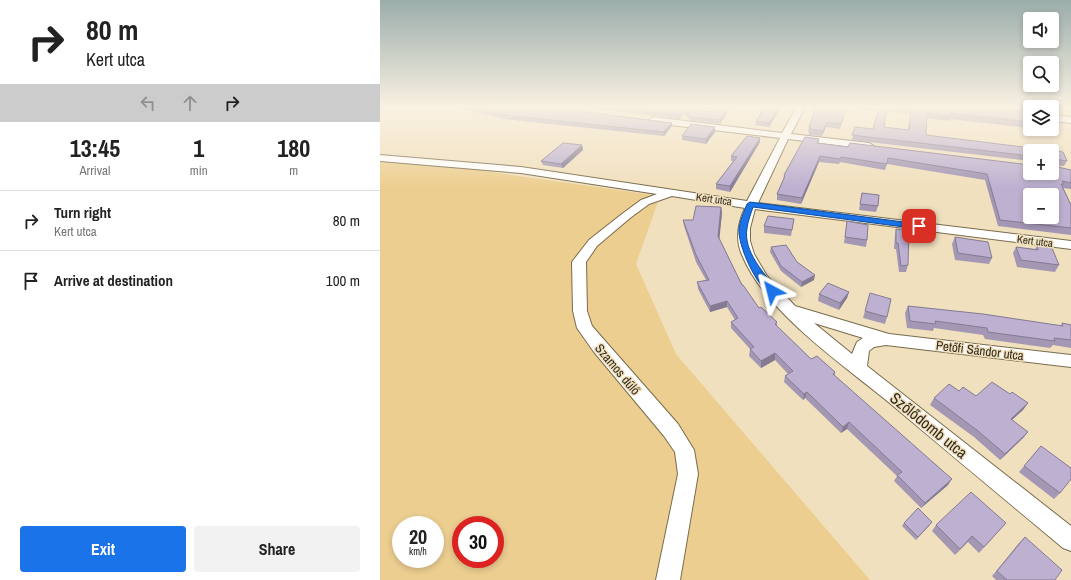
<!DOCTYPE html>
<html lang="en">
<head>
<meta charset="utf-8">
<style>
	body { margin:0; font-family:"Archivo Narrow",sans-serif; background:#f2f2f2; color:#222; height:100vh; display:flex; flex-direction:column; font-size:15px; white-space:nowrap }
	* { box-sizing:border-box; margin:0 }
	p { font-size:13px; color:#767676 }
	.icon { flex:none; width:22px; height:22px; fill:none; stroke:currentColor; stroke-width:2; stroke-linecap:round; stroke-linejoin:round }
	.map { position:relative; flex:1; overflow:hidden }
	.panel { display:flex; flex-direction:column; background:#fff; width:380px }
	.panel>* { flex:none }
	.guide { background:#fff; color:#222; overflow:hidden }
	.controls { position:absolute; left:643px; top:12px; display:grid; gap:8px }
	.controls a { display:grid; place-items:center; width:36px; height:36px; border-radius:4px; background:#fff; box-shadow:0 2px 6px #0003; font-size:20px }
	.speed { position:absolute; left:12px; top:516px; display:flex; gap:8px; font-size:20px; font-weight:700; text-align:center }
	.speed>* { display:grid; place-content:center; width:52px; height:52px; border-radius:50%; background:#fff; box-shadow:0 2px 6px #0003; line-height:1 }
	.speed small { font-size:10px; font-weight:400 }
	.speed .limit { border:6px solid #d22; background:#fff; color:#111 }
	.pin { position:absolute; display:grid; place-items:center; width:34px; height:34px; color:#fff; margin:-17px; border-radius:8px; box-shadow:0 2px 6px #0006 }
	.me { position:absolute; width:44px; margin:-22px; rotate:322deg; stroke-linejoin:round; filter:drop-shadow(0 0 3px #0008) }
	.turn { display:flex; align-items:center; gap:14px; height:84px; padding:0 20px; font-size:18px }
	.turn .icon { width:52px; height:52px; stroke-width:2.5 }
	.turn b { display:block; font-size:28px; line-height:34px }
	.lanes { display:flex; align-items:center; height:38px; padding:0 20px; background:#0003; justify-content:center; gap:20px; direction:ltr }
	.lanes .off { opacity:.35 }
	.eta { display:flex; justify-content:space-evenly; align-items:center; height:68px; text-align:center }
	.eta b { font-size:24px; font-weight:800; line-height:28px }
	.primary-button { display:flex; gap:8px; margin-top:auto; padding:8px 20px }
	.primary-button a { flex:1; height:46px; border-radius:4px; background:#1a73e8; color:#fff; font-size:16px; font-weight:800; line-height:46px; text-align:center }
	.primary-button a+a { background:#f2f2f2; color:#222 }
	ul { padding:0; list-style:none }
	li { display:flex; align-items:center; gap:12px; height:60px; padding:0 20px; border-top:1px solid #e0e0e0 }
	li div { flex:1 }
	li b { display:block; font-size:15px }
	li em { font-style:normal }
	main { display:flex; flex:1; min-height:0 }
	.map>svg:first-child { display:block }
	.green { fill:#ecce90; fill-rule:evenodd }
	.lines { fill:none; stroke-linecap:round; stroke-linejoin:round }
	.street-casing { stroke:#796b4c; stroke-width:2 }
	.street { fill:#fff; fill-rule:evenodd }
	.wall { fill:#a397b4; fill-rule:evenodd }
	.shaded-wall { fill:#847b92 }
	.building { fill:#bdb0d1; stroke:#847b92; fill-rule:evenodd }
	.route { fill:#1a73e8; stroke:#114b97 }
	.labels { text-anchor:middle; stroke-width:3; stroke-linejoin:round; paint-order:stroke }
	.far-street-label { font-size:11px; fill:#322c1f; stroke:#f1e0be }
	.street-label { font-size:13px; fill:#322c1f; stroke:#f1e0be }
	.near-street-label { font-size:16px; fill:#322c1f; stroke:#f1e0be }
</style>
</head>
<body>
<main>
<section class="panel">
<div class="guide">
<div class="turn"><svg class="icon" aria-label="right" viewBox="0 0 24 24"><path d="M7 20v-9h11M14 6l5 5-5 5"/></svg><div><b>80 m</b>Kert utca</div></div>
<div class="lanes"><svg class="icon off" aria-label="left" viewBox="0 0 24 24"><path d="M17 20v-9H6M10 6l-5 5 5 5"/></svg><svg class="icon off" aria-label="ahead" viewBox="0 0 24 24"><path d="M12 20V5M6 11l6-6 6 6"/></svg><svg class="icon" aria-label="right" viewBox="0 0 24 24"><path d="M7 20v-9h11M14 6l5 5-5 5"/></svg></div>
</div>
<div class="eta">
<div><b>13:45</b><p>Arrival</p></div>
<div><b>1</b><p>min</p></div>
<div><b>180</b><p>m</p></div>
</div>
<ul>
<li><svg class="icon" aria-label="right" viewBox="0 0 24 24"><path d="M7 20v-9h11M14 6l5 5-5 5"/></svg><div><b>Turn right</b><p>Kert utca</p></div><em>80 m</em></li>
<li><svg class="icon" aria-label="arrive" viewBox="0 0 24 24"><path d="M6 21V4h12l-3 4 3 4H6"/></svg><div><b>Arrive at destination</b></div><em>100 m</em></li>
</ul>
<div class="primary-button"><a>Exit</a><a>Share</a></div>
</section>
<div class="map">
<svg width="691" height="580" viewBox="0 0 691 580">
	<rect width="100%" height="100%" fill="#f1e0be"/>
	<path class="green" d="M0,160L97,170L280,196L256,264L296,354L490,580H0ZM21,525H55V559H21ZM81,525H115V559H81Z"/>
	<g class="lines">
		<g class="street-casing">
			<path id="street" d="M417,107H425L411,134L489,143L494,146L489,149L408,139L378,203L691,241V249L375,209L370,228V241L374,254L387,276L415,306L509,334L691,355V367L506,345L494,347L489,351L487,366L691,526V551L683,548C624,499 565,450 506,400C459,362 385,311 362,255C355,239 358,223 365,208L292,196L269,204L250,218L217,246L206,262L207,311L212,326L298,424L314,450L318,474L300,580H276L298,474L295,452L284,436L214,352L197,328L193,311L192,262L209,240L242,214L261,200L277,194L141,173L0,161V155L141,167L367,201L400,138L273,123L269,120L273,117L402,133ZM434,323L483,338L477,342L472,354Z
				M672,115L691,117V123L672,121Z"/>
		</g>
		<use href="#street" class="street"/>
	</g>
	<path class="wall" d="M76,107H167L292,123V126L284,136L124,119Z
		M201,107H282L331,112L351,107L340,124L311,121L304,114L299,119Z
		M383,107H401L389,127L375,125L376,121L380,115V112Z
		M436,107H467L460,129L446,127L442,136L429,135V132H428L429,127Z
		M469,107H596L650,113V128L570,119L569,121L546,118V135L683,152L687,161L684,166L673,165V166L691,170V189L683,188L691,205V235L618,226L605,180L507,164L505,170L460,162L459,164L439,162L421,204L397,200V194L403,180L404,175L425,137L439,139L438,143L468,147L470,143L650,165V173H672V151H650V161L472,140L475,127L493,129L498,111ZM506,111L530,114L528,130L504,127ZM650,195H672V217H650Z
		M616,107H650V112Z
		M335,127V132L326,144L302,140V136Z
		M380,142L350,192L336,189V184L353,161H351V156Z
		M202,145L203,150L183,168L163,165L161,161Z
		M482,193L498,206L496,212L479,210Z
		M341,207L342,213L339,238L362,285L379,308L397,322V326L431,359L455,372V376L568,485L541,508L514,481L517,476L467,429L461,433L425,398L423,400L404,382L405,376L408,374L395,360L381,368L369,356L370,349L351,328V322L355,320L347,307L330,312L318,289L317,282L326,280L316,262L304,226L303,220H313Z
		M467,221L487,240L486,247L464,243Z
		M413,225L411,236L384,233V226Z
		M516,229L528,265L526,272H519L516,249H514L515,235Z
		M575,237L612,258L609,264L575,260L572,244Z
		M657,246L679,265L675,272L637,267L633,253L636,247L655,249Z
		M391,247L417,262L434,280L421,287L401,271L390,252Z
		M469,292L467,298L459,310L438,301L439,294Z
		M490,293L507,317L505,324L483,318Z
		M528,306L681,326L682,323L691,325V348L673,345L670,348L605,339L603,335L554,328L553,331L527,328L525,313Z
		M579,391L596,396L630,394L648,403L643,410L632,420L648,432L643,438L620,460L594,437L550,405L554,398Z
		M661,446L680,493L674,499L639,472Z
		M524,523L550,525L536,540L522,526Z
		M626,523L599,553L588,542L575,555L552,531L556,525Z
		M645,537L675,580H616L612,576L639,543Z"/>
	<path class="shaded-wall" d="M349,107H351L340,124V120Z
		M399,107H401L389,127V123Z
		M304,111V114L299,119V115Z
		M447,122L446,127L442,136L443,131Z
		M292,123V126L284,136L283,132Z
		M335,127V132L326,144V139Z
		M380,138V142L350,192V186Z
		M202,145L203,150L183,168L181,164Z
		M440,156L439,162L421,204L422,198Z
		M341,207L342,213L339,243L338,236Z
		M435,275L434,280L421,287L422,282Z
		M469,292L467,298L459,310L460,303Z
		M347,301V307L330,312V306Z
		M395,353V360L381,368V361Z
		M427,392L425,398L423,400L424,394Z
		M648,403L643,410L626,425L631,419Z
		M469,422L467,429L461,433L463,427Z
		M648,432L643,438L620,460L625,454Z
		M572,479L568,485L541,508L545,503Z"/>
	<path class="building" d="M90,107H167L292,123L283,132L123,115Z
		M231,107H282L331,112L335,107H349L340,120L311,117L304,111L299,115Z
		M383,107H399L389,123L376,121L382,113L380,112Z
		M436,107H467L461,124L447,122L443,131L429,129L431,127H429Z
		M499,107H507L504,127L529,130L531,109L521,107H596L650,113V122L570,113V116L547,113L546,135L683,152L687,161L674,159L673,166L691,170V183L682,181L684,184H681L691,205V228L620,220L607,174L508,158L507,164L461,157L460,159L440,156L422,198L397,194L405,176L404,175L425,137L439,139L437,143L468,147L470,143L650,165V173H672V151H650V156L472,135L475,127L493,129ZM650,195H672V217H650Z
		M311,124L335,127L326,139L302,136Z
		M367,136L380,138L350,186L336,184L357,157L351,156Z
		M183,143L202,145L181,164L161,161Z
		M482,193L499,195L498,206L480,204Z
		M316,206L341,207L338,236L362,285H363L379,308L381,307L397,322L395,324L431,359L437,356L455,372L453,374L572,479L545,503L517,475L522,472L469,422L463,427L427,392L424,394L405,376L413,371L395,353L381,361L370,349L374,347L351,322L358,318L347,301L330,306L317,282L329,280L316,255L303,220H313Z
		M388,216L414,219L412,230L384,226Z
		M467,221L488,225L487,240L465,237Z
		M516,229L529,231L528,265L521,266L518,243H516Z
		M575,237L608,242L612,258L578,253Z
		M406,245L417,262L435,275L422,282L401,266L391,247Z
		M657,246L672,248L679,265L641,260L636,247L658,250Z
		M448,283L469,292L460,303L439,294Z
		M490,293L511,299L507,317L485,311Z
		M528,306L603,314L683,326L682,323L691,325V340L674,338L675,341L608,332L607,328L555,321L556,324L530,321Z
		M612,382L630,394L632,392L648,403L631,419L648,432L625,454L598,431L554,398L569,384L579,391L583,387L596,396Z
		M661,446L691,468V479L680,493L644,466Z
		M591,492L626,523L604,547L592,536L580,549L556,525Z
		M538,508L552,522L538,537L524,523Z
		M645,537L682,570L675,580H627L617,571Z"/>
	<linearGradient id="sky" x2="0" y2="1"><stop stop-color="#9badab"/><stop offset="0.57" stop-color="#f9f1e2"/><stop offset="1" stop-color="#f9f1e2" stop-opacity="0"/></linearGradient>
	<rect width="691" height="188" fill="url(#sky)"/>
	<path class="route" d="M370,202L539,224L543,226L539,229L373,207C371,213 368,221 367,228C363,252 384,272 397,291L392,294C377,289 357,244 359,228C360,220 364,212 367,204Z"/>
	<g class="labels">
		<g class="far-street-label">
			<text transform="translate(334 199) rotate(8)" y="4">Kert utca</text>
			<text transform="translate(655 241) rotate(7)" y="4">Kert utca</text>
		</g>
		<g class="street-label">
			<text transform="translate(600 350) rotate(7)" y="5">Petőfi Sándor utca</text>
			<text transform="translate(238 369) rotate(50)" y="5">Szamos dűlő</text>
		</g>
		<g class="near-street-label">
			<text transform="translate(549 425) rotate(39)" y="6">Szőlődomb utca</text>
		</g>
	</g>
</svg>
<div class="controls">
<a><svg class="icon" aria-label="sound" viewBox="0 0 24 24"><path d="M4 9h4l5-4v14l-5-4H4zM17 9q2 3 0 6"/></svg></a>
<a><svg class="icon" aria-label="search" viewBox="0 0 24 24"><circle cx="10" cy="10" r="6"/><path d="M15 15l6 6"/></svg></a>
<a><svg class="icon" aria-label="layers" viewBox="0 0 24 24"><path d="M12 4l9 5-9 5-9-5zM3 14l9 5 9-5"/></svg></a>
<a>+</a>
<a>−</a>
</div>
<div class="speed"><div>20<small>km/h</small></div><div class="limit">30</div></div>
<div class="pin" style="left:539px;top:226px;background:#d93025"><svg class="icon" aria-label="arrive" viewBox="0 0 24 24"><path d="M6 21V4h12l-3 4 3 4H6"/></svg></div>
<svg class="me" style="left:392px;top:291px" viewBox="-20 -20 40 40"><path d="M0-17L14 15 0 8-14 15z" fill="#1a73e8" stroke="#fff" stroke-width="4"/></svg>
</div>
</main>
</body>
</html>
